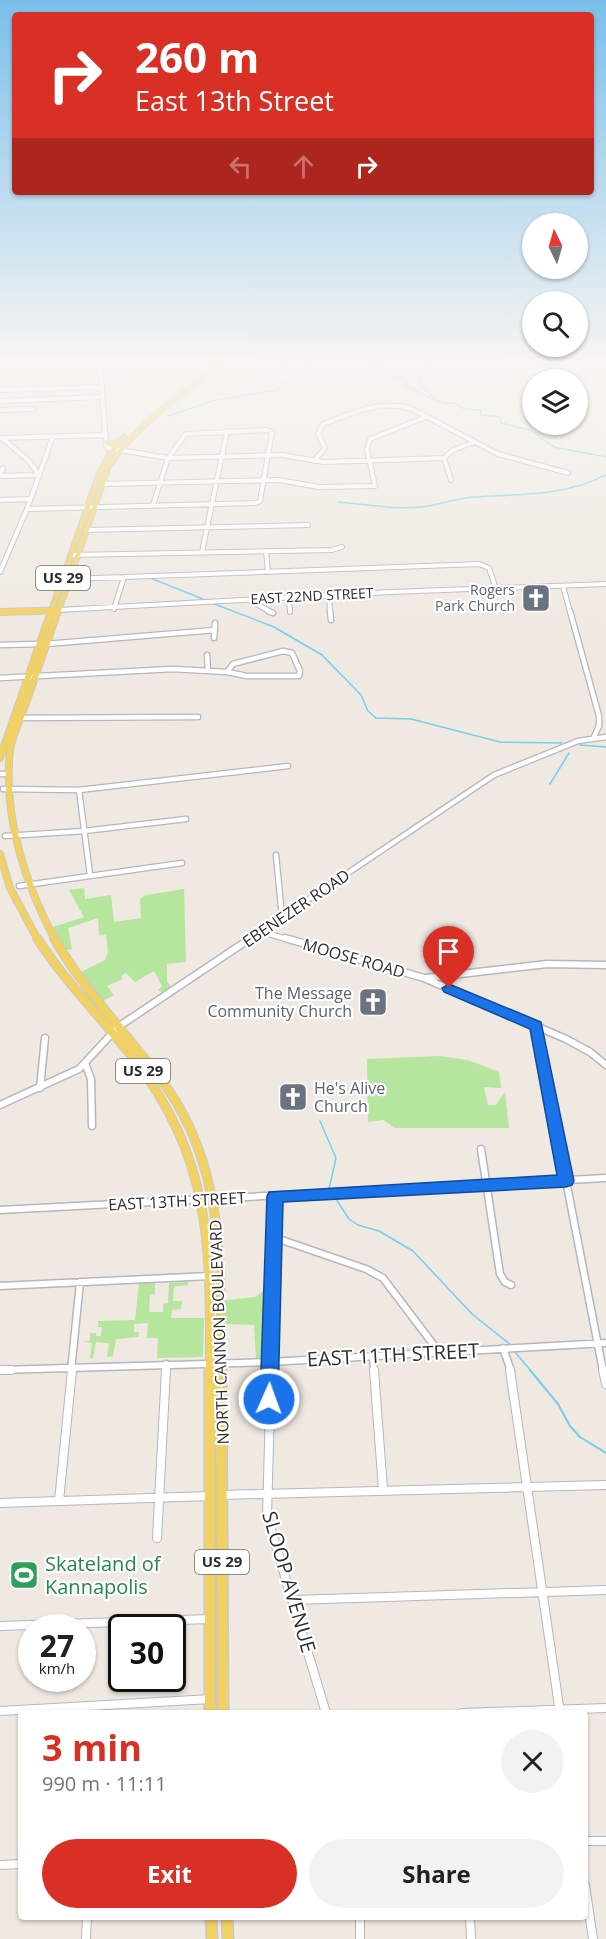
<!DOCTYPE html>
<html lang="en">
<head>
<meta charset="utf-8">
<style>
	body { margin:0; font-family:"Open Sans",sans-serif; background:#f2f2f2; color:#202124; height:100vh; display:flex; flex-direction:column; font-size:22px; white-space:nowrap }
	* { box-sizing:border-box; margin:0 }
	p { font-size:20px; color:#757577 }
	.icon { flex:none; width:33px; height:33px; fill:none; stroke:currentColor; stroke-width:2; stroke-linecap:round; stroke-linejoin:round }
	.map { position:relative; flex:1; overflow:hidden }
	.panel { position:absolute; left:18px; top:1710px; width:570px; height:210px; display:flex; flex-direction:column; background:#fff; border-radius:6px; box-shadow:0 2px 4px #0004 }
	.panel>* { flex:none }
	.hud { position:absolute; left:12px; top:12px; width:582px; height:183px; border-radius:6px; box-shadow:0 2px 4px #0004; background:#d93025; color:#fff; overflow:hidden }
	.needle { width:39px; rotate:355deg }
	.tools { position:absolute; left:522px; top:213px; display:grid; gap:12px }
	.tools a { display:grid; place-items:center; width:66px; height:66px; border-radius:50%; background:#fff; box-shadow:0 2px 4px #0004; font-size:30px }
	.speed { position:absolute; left:18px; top:1614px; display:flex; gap:12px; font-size:30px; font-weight:700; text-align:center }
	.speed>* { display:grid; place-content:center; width:78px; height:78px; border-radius:50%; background:#fff; box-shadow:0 2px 4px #0004; line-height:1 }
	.speed small { font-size:15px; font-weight:400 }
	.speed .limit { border:3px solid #111; border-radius:9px; background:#fff; color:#111 }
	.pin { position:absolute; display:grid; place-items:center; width:51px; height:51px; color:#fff; margin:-62px -26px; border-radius:50% 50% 50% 0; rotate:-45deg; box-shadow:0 0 6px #0007 }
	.pin .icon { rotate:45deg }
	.me { position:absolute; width:66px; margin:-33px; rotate:2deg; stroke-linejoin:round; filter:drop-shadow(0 0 4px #0008) }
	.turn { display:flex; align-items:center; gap:21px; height:126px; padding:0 24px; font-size:27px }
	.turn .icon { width:78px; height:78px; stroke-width:2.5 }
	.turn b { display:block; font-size:42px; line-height:51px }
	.lanes { display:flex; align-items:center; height:57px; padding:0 24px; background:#0003; justify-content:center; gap:30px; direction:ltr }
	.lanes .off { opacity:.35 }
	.round { display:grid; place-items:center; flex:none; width:63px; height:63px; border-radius:32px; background:#f2f2f2 }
	.headline { display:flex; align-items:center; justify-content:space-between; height:102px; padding:0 24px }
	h1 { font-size:36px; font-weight:700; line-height:45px; color:#d93025 }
	.cta { display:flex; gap:12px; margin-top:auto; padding:12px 24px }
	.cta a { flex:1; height:69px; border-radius:36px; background:#d93025; color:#fff; font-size:24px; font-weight:700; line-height:69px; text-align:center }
	.cta a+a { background:#f2f2f2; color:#202124 }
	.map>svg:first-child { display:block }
	.industrial { fill:#e3e1e8 }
	.green { fill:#b6e59e }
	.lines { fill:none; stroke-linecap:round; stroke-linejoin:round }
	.stream-far1 { stroke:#75cff0; stroke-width:1.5 }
	.stream { stroke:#75cff0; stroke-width:2 }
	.minor-far3-casing { stroke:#b4b7c1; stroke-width:6 }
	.minor-far2-casing { stroke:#b4b7c1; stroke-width:7 }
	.minor-far1-casing { stroke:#b4b7c1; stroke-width:9 }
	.minor-casing { stroke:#b4b7c1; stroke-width:10 }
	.major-far3-casing { stroke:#c9c9c9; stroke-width:7 }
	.major-far2-casing { stroke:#c9c9c9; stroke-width:8 }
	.major-far1-casing { stroke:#c9c9c9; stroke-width:10 }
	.major-casing { stroke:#c9c9c9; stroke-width:13 }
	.minor-far3 { stroke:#fff; stroke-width:4 }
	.minor-far2 { stroke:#fff; stroke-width:4.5 }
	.minor-far1 { stroke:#fff; stroke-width:6 }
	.minor { stroke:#fff; stroke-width:8 }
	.major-far3 { stroke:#f2d163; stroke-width:4.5 }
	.major-far2 { stroke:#f2d163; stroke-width:6 }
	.major-far1 { stroke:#f2d163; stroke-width:8 }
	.major { stroke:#f2d163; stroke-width:10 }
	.route { fill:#1a73e8; stroke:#114b97; stroke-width:1.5 }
	.labels { text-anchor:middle; stroke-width:4.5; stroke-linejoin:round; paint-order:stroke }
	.far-worship-label { font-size:14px; fill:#5b616d; stroke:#fff; text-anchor:end }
	.far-street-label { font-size:14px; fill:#2e2e2e; stroke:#fff }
	.shield { fill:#fff; stroke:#6d6d6d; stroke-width:1.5 }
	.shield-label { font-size:15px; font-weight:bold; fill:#2e2e2e }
	.street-label { font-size:16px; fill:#2e2e2e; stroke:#fff }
	.worship-label { font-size:16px; fill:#5b616d; stroke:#fff; text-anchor:end }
	.near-street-label { font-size:20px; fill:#2e2e2e; stroke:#fff }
	.near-leisure-label { font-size:20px; fill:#27864d; stroke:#fff; text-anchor:start }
</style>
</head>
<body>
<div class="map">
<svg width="606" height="1939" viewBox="0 0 606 1939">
	<rect width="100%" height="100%" fill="#efe9e1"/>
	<path class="industrial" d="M103,363H213L194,376L184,374L107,380L104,379Z"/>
	<path class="green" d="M84,888L85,899L111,895L114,922L141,918L140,899L146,895L184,889L186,962L167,964V981L171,987L163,993L158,990L162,986L154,971L135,982L126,973L121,976L123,979L107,986L114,995L103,1001L81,972L105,960L108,952L106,934L99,935L98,918L68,928L72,949L63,951L50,928L84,917L69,890Z
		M439,1056L468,1060L499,1072L501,1088L484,1087L488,1105H496L505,1092L509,1128H394L384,1120L368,1122L367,1059Z
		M188,1282V1285L174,1287L173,1301H182L181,1309L172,1310L171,1318H204L203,1357L157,1358L158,1338H147L148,1323L134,1324V1332H139L138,1337L116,1339L113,1356L107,1357L109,1343L96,1342L93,1358H90L92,1343L82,1341H90V1333H96V1336H101L102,1327H98V1321L135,1320L139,1283H155V1294L150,1295L149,1312H163V1304L168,1303L169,1283Z
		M269,1287L267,1356L256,1358L254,1325L226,1324V1300L255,1297Z"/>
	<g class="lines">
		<path class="stream-far1" d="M281,363H284
			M371,363L391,373L392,376L408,381L404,385C420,391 437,406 455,403L464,409L480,410L481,415L500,417L501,423L530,430L554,447L606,457
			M428,363L430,365L426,369L427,374L421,378L420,384L432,396
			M168,416L212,401L276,390L314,363
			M338,502C365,504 395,510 421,507C439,505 457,498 475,497C520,494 566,496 606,475
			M150,578L203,599
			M212,603L274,627L322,655L361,695L368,711L376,718L411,719L500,742L562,743
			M580,745L606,747
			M550,784L569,753
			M320,1121L336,1158L329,1189
			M334,1196L349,1219L358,1225L379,1231L413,1251L472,1314L511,1345
			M515,1352L531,1371"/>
		<path class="stream" d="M530,1370L558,1404L570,1426L580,1437L606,1453"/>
		<g class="minor-far3-casing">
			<path id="minor-far3" d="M21,363H72
				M100,363L106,446L108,448L168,458L282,455L324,462L444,458
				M0,390L102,387
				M0,401L103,397
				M0,410L33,409
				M0,438L106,435
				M314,461L325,448L318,434L323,424C353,413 380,399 412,409L498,454L568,473
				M0,475L3,468
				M0,476L39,475L29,461L2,438
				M451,480L444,458L453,450L474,442
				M102,484L279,480L319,487L375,486L367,449L370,439L426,417
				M0,500L30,499
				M27,509L256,503L260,501L272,432L267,430L186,434L168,458L153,505
				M86,530L308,525
				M266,551L268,572
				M202,552L227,431
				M71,555L332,550L342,547
				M0,572L27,509L53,436
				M69,579L479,564L489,568L496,589
				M563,586L570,612
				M329,596L330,612
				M289,598L290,612
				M249,600L271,612
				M114,609L124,577
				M58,610L391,592L606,584"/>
		</g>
		<g class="minor-far2-casing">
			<path id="minor-far2" d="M268,611L273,613
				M330,611L331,620
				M570,611L599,716V726L594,737
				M214,638L215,623
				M46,644L215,630
				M0,645L39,644
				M283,651L292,653L300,671L299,676H247L227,672L233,664Z
				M207,655L208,670
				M0,678L173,669L227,672
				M16,718L198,717
				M0,774H5
				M3,789L79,790L288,766
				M79,790L90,875
				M5,836L84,831L186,819
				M276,855L282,917
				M19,886L182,863
				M262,932L290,940
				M248,940L494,775L578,741L606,737"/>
		</g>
		<g class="minor-far1-casing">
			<path id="minor-far1" d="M285,938L424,978L566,1039L590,1052L606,1065
				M426,978L547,964L606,965
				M536,1026L603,1371
				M85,1063L91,1079L92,1126
				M40,1088L45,1038
				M0,1105L79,1069L118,1027L251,938
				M481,1149L500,1274L505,1282L511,1285
				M0,1210L606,1178
				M273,1237L366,1269L383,1278L439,1352
				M0,1286L210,1276
				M503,1348L511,1371
				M373,1357L374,1371
				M0,1370L270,1362L606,1343
				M71,1371L80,1282
				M166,1371V1364
				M271,1371L275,1196"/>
		</g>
		<g class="minor-casing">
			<path id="minor" d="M0,1370H11
				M271,1370L267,1516L326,1713
				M374,1370L383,1490
				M510,1370L560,1713
				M603,1370L606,1384
				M222,1495L606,1485
				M59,1501L72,1370
				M0,1503L210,1496
				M157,1538L166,1370
				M293,1600L606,1590
				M0,1626L210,1619
				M0,1711L211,1699
				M462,1713L606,1708
				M585,1841H606
				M0,1865L21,1864
				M585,1885L593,1939
				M360,1917V1939
				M470,1917L471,1939
				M86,1939L87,1917"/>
		</g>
		<g class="major-far3-casing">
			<path id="major-far3" d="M106,442L113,444L119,442
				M0,612L54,610
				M51,612L99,474L110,454L124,437
				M58,612L108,468C137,423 181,395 223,363"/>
		</g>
		<g class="major-far2-casing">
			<path id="major-far2" d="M0,612L40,611
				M0,758L51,611
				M0,854L10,888L38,940
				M55,940C24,881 3,817 10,750C12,736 20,720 25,706C36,674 47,642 58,611"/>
		</g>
		<g class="major-far1-casing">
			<path id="major-far1" d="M37,938C65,982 102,1018 134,1059C213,1162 210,1248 210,1371
				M54,938C85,993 131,1037 167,1088C226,1172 221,1274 221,1371"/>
		</g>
		<g class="major-casing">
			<path id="major" d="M210,1370V1713
				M221,1370L223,1713
				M211,1917L212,1939
				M227,1917L228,1939"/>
		</g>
		<use href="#minor-far3" class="minor-far3"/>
		<use href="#minor-far2" class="minor-far2"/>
		<use href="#minor-far1" class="minor-far1"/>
		<use href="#minor" class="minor"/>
		<use href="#major-far3" class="major-far3"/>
		<use href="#major-far2" class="major-far2"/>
		<use href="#major-far1" class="major-far1"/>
		<use href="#major" class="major"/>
	</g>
	<linearGradient id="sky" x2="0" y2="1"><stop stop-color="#7abfeb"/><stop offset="0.57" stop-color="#f8f5f2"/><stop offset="1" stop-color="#f8f5f2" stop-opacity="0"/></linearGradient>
	<rect width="606" height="634" fill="url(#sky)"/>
	<path class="route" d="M449,984L541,1022L574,1181L572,1185L566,1187L283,1202L278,1399L275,1404L269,1407L263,1404L260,1399L267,1196L269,1192L557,1175L530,1029L444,992L442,988Z"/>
	<defs>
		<g id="church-square" transform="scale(1.5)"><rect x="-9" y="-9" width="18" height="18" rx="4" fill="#6b7280" stroke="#fff"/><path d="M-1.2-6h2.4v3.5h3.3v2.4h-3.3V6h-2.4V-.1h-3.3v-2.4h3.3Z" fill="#fff"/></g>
		<g id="stadium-square" transform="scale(1.5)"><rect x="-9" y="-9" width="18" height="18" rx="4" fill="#2e9e5b" stroke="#fff"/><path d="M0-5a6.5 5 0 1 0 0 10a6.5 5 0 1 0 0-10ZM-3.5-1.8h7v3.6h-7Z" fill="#fff"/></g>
	</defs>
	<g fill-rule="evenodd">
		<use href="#church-square" x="536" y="598"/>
		<use href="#church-square" x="373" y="1002"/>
		<use href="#church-square" x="293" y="1097"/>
		<use href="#stadium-square" x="24" y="1575"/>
	</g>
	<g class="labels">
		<g class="far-worship-label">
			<text x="515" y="595">Rogers<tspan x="515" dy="16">Park Church</tspan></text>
		</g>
		<g class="far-street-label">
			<text transform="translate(312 596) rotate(-3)" y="5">EAST 22ND STREET</text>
		</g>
		<g class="shield">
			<rect x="36" y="566" width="54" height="24" rx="4.5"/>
			<rect x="116" y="1059" width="54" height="24" rx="4.5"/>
			<rect x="195" y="1550" width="54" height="24" rx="4.5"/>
		</g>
		<g class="shield-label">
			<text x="63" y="583">US 29</text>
			<text x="143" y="1076">US 29</text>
			<text x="222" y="1567">US 29</text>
		</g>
		<g class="street-label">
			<text transform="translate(296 908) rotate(-34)" y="6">EBENEZER ROAD</text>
			<text transform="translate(354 958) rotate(16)" y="6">MOOSE ROAD</text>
			<text transform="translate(177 1201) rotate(-3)" y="6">EAST 13TH STREET</text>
			<text transform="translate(219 1332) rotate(-92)" y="6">NORTH CANNON BOULEVARD</text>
		</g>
		<g class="worship-label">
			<text x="352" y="999">The Message<tspan x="352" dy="18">Community Church</tspan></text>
			<text x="314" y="1094" text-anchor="start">He's Alive<tspan x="314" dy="18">Church</tspan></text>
		</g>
		<g class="near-street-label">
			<text transform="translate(393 1355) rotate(-3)" y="7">EAST 11TH STREET</text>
			<text transform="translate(289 1582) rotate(74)" y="7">SLOOP AVENUE</text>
		</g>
		<g class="near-leisure-label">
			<text x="45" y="1571">Skateland of<tspan x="45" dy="23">Kannapolis</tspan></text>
		</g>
	</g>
</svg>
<div class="tools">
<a><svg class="needle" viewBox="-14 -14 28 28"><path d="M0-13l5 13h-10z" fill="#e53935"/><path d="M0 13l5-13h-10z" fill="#757577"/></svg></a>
<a><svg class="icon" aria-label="search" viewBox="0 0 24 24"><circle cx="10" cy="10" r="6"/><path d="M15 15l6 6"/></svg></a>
<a><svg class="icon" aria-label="layers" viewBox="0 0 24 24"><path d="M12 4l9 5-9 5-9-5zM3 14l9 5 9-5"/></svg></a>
</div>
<div class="speed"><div>27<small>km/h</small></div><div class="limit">30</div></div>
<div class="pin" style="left:449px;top:988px;background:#d93025"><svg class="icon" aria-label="arrive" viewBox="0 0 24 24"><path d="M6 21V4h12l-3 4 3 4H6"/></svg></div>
<svg class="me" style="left:269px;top:1399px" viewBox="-20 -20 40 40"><circle r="17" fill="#1a73e8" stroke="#fff" stroke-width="3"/><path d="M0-11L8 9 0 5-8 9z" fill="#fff"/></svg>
<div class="hud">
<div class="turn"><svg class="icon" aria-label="right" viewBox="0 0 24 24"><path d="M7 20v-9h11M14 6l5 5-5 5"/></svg><div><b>260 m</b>East 13th Street</div></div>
<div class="lanes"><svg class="icon off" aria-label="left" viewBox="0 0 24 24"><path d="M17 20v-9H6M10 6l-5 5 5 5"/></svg><svg class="icon off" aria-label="ahead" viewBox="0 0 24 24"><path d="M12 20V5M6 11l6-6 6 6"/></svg><svg class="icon" aria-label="right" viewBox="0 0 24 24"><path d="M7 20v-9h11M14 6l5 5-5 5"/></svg></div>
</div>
<section class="panel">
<div class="headline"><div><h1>3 min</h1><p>990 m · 11:11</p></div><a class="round"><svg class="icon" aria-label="close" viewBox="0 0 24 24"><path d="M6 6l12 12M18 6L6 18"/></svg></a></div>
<div class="cta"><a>Exit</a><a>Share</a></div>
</section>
</div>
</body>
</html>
